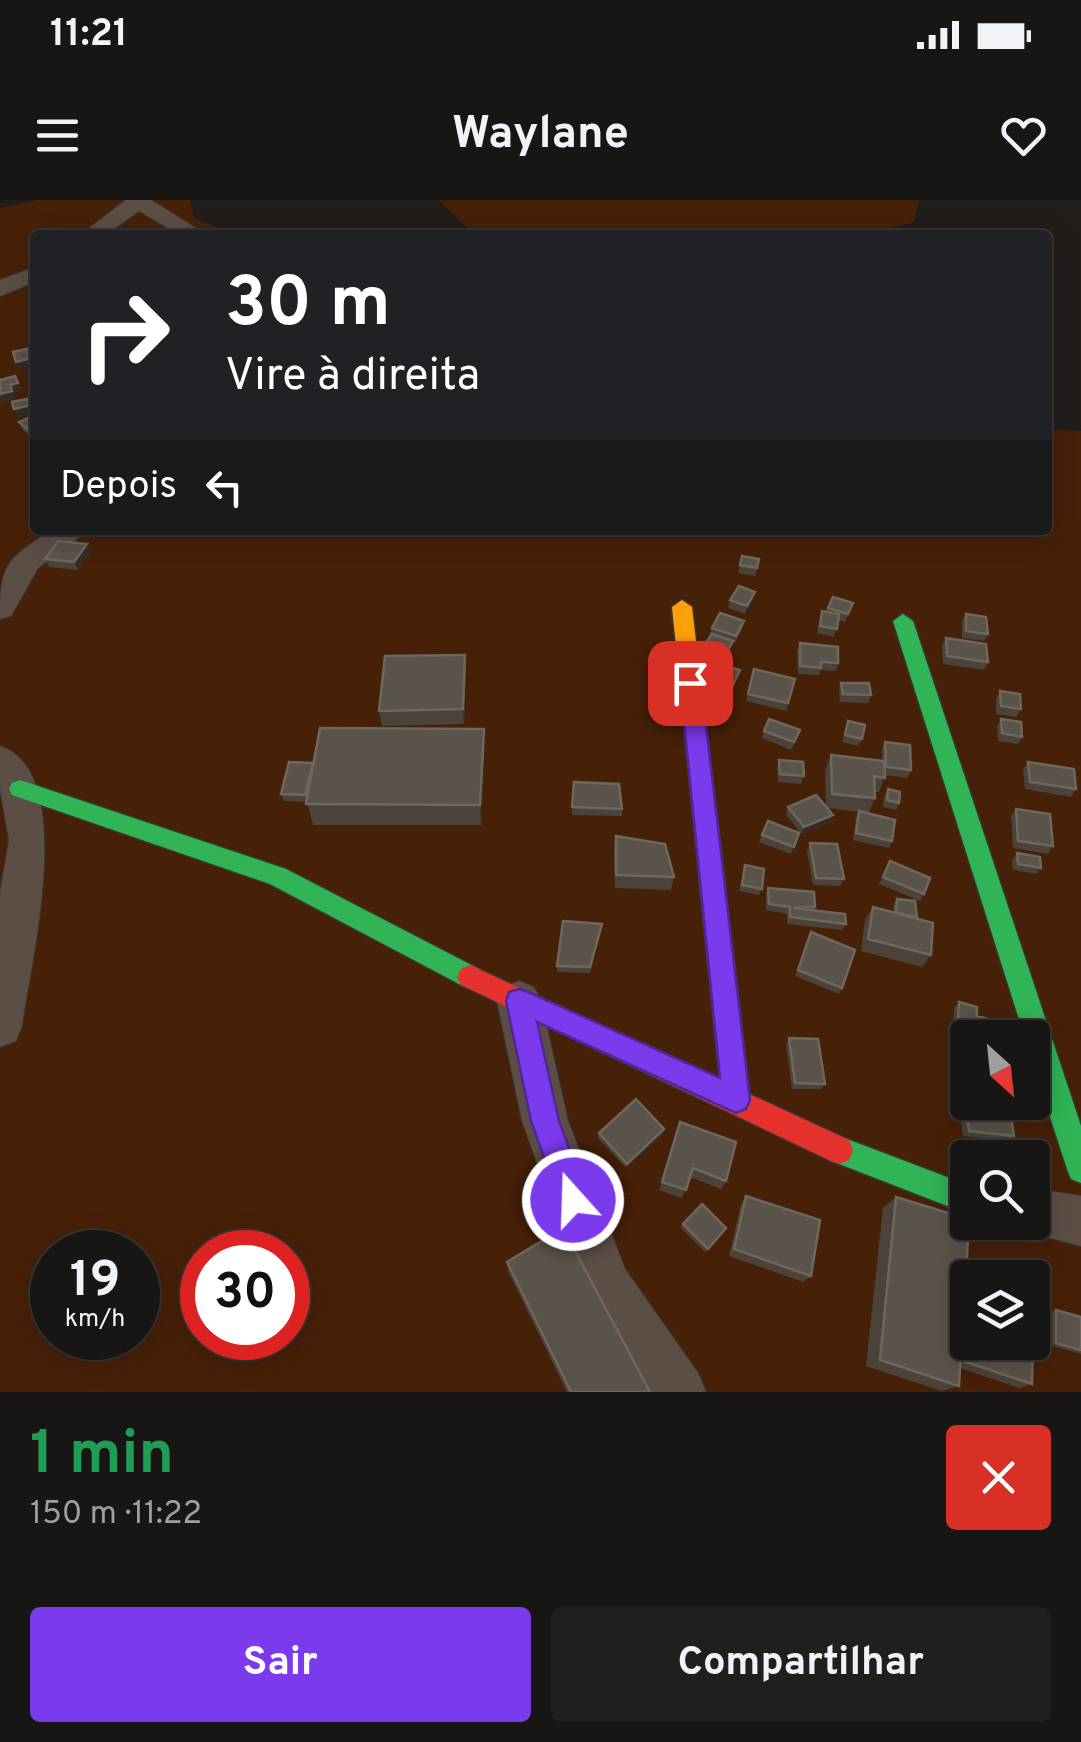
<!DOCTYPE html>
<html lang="pt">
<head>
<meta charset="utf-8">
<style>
	body { margin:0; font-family:Overpass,sans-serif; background:#211f1d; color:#f1f3f6; height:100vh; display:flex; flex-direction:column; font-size:38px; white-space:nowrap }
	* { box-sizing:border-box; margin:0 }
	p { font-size:32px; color:#9f9fa0 }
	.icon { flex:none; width:55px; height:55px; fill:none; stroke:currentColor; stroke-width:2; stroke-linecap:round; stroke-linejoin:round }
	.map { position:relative; height:1192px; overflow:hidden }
	.drawer { display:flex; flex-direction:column; background:#181614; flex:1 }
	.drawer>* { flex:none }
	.guide { position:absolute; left:30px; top:30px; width:1022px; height:305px; border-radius:10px; box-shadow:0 5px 25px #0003,0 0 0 2px #363534; background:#202124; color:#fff; overflow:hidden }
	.needle { width:65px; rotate:153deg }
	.tools { position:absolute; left:950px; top:820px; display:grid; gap:20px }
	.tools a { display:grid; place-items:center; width:100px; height:100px; border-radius:10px; background:#181614; box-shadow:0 5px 25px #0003,0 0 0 2px #363534; font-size:50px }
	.speed { position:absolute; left:30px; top:1030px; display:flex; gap:20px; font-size:50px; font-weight:700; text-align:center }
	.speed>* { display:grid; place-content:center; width:130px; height:130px; border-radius:50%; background:#181614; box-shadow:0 5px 25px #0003,0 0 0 2px #363534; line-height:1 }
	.speed small { font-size:25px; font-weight:400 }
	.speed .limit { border:15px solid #d22; background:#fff; color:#111 }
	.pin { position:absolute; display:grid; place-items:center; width:85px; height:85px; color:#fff; margin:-42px; border-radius:20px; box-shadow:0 5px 15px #0006 }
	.me { position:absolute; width:110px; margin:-55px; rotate:340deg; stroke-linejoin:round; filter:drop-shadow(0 0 8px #0008) }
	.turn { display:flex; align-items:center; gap:35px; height:210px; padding:0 30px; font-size:45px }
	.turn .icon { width:130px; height:130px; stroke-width:2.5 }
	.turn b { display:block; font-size:70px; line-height:85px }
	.then { display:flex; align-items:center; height:95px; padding:0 30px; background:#0003; gap:20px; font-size:38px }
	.round { display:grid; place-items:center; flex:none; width:105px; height:105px; border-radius:10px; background:#211f1d }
	.head { display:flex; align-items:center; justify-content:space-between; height:170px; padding:0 30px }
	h1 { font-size:60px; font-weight:700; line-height:75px; color:#1e9e55 }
	.primary-button { display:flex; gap:20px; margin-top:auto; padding:20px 30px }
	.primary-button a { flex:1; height:115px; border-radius:10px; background:#7c3aed; color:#fff; font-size:40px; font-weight:700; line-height:115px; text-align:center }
	.primary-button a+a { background:#211f1d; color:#f1f3f6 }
	.status { display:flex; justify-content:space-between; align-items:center; height:70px; padding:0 50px; background:#181614; direction:ltr }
	.status svg { height:28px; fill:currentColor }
	header { display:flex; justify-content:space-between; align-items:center; height:130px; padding:0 30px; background:#181614; font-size:45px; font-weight:700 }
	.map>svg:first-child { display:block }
	.green { fill:#472008; fill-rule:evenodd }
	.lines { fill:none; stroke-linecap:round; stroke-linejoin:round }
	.street-casing { stroke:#393735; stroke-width:2 }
	.fast-casing { stroke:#393735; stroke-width:3 }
	.slow-casing { stroke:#393735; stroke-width:3 }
	.jam-casing { stroke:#393735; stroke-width:3 }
	.street { fill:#5c4e45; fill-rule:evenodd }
	.fast { fill:#30b455; fill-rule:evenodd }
	.slow { fill:#ff9f0a; fill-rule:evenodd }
	.jam { fill:#e5322d; fill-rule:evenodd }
	.wall { fill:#4b4339 }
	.shaded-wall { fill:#332d26 }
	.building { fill:#5a5349; stroke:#6e675e; stroke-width:2.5; fill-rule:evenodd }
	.route { fill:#7c3aed; stroke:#51269a; stroke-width:2.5 }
</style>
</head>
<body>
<div class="status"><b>11:21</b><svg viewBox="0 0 49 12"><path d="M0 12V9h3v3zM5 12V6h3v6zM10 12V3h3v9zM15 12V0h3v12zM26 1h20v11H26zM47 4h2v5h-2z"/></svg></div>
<header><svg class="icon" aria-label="menu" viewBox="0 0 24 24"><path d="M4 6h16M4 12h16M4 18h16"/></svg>Waylane<svg class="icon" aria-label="heart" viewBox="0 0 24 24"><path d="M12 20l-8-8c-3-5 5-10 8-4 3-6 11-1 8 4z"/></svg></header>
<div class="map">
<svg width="1081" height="1192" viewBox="0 0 1081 1192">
	<rect width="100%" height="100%" fill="#201d1b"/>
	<path class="green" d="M38,0H190L194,18L235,35H35V330H1048V229L1081,231V1192H0V8ZM968,838H1032V902H968ZM968,958H1032V1022H968ZM52,1052H138V1138H52ZM202,1052H288V1138H202ZM968,1078H1032V1142H968Z
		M438,0H919L914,22L866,35H475Z"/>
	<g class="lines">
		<g class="street-casing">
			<path id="street" d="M126,0H151L207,35H180L139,11L105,35H80Z
				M35,67V82L0,96V80Z
				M52,330H89L38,368L11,416L0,419C0,363 6,360 52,330Z
				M0,546C79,572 30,764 22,826L16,841L0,847V693L9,640L0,589Z
				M519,781L534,787L541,801L568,921L625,1069L698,1173L706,1192H647L588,1103L581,1085L522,921L497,801L504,787Z
				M1032,988L1081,996V1046L1015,1029L1012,1022H1032Z"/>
		</g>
		<g class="fast-casing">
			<path id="fast" d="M903,414L913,421L1081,926V983L1071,979L1067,969L1032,861V838H1025L893,421Z
				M20,580L286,669L479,769L483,777L479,785L470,789L461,785L270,684L12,595L9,589L12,583Z
				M839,936L968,985V1014L829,960L825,950L829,940Z"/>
		</g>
		<g class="slow-casing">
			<path id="slow" d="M682,400L692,407L750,900L746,910L736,914L726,910L722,900L672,407Z"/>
		</g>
		<g class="jam-casing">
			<path id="jam" d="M470,765L849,940L853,950L849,960L839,964L829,960L461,785L457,777L461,769Z"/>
		</g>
		<use href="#street" class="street"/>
		<use href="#fast" class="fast"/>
		<use href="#slow" class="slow"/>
		<use href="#jam" class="jam"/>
	</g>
	<path class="wall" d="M35,215V241L23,230L19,222Z
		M90,352L78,370L49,367L45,359Z
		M742,356L759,359L755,376L738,373Z
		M833,397L853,403L845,422L838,420L834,437L817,433L822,411L826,412Z
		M730,400H753L745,414L728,408Z
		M966,414L988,434L984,441L962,438V421Z
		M744,421L742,429L735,443H733L725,460L704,452L712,428Z
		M946,438L988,462L984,470L943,464L942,446Z
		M800,443L838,463L836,471L821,470L819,475L798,474L797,451Z
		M754,469L795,479L786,511L746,501Z
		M466,470L464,524L382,526L379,511Z
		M740,470L730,495L704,487L706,479Z
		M841,483L871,495L868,503L840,502L839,490Z
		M1000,491L1021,509L1016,517L996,514V499Z
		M1001,519L1022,537L1018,544L998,541L997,526Z
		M848,521L862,539L858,546L842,542Z
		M764,531L797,538L791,550L762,538Z
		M885,542L911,570L907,578L885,575L879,592H875V598L869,612H861L892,641L889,648L853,640L856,618L859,612L828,608L833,615L830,622L801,634L786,614L788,607L826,606L825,570L831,555L882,560V549Z
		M485,550L481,625H313L307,602L284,601L281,594L313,563Z
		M779,560L804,576L801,584L778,582L777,567Z
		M1028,562L1076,589L1071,597L1025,589L1023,569Z
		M574,582L622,609V616L572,615Z
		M888,589L899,603L896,610L883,607L884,597Z
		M1016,609L1053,646L1048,654L1013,648L1011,616Z
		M768,621L799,633L791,654L759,642Z
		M616,636L674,677L671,690L615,688L614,650Z
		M810,643L844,679L840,686L813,685L807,650Z
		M1017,653L1041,668L1036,674L1013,670L1012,660Z
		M890,661L924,694L920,701L879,684Z
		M745,665L762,689L759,695L739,691Z
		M768,688L815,707L814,710L846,724L842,730L787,724V714L766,710V694Z
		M897,699L917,717L916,719L931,755L922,767L861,751L865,720L873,707L893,713V706Z
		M602,724L590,773L557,772V766Z
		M811,732L842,788L839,794L795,776Z
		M959,802L977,816L991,838H968V841L952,837L954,808Z
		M789,838L825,884L821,889H792L786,844Z
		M955,850L968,853V889L951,885L950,856Z
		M963,890L1014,936L1008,941L963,936L958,895Z
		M680,922L726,981L721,989L690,977L682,998L659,990Z
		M664,929L663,934L626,968L598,938L599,933Z
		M746,996L811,1076L803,1082L729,1056L741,1004Z
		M896,997L966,1060L968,1059L1032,1184L1019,1188L960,1168L959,1186L942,1191L866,1166L883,1008Z
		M683,1024L724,1032L705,1052L681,1028Z
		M507,1062L650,1192H567L508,1071Z
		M1056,1110L1081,1117V1154L1049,1145L1048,1113Z"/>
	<path class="shaded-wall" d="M35,157V166L20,170L16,162Z
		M18,183L21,191L14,193L16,199L0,203V194L10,185Z
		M31,205L34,213L18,217L14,209Z
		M87,344L90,352L78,370L74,362Z
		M755,392L753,400L745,414L747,406Z
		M465,455L466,470L464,524L463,509Z
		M484,529L485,550L481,625L480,605Z
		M833,615L830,622L801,634L804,627Z
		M664,929L663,934L626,968L627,964Z"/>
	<path class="building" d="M35,147V157L16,162L13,152Z
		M15,176L18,183L10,185L12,191L0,194V180Z
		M27,199L31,205L14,209L12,202Z
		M35,215V232L32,233L19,222Z
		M58,341L87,344L74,362L45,359Z
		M742,356L759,359L757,368L740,365Z
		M739,386L755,392L747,406L730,400Z
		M833,397L853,403L848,414L828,408Z
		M822,411L839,414L837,429L820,426Z
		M720,413L744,421L736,436L712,428Z
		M966,414L986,417L988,434L966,431Z
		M712,434L733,441L727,452L705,444Z
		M946,438L986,444L988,462L947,456Z
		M800,443L838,447V463L821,462V468L800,466Z
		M465,455L463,509L379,511L385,456Z
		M713,462L740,470L732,487L706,479Z
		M754,469L795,479L788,503L748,494Z
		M841,483H869L871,495L843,494Z
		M1000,491L1020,494L1021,509L1001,506Z
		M769,519L800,530L794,542L764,531Z
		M1001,519L1021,522L1022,537L1002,533Z
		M848,521L865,525L862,539L845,535Z
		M320,528L484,529L480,605L306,604Z
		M885,542L910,545L911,570L886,567Z
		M831,555L884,561L885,578L874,576L875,598L832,594Z
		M779,560L803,562L804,576L780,574Z
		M289,562L313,563L305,595L281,594Z
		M1028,562L1074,569L1076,589L1030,582Z
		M574,582L619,584L622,609L572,607Z
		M888,589L900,592L899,603L887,600Z
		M816,595L833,615L804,627L788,607Z
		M1016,609L1050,614L1053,646L1018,641Z
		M859,611L895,620L892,641L856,633Z
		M768,621L799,633L794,647L762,635Z
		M616,636L665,644L674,677L616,675Z
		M810,643L837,644L844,679L816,678Z
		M1017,653L1040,657L1041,668L1018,664Z
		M890,661L930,678L924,694L883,677Z
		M745,665L764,669L762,689L742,685Z
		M768,688L814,692L815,707L794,708L845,714L846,724L790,717V707L769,704Z
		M897,699L915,701L917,717L896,713Z
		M873,707L933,723L931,755L868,739Z
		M563,721L602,724L590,767L557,766Z
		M811,732L855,750L842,788L798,770Z
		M959,802L977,807V816L992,820L991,838H979L957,832Z
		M789,838L818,839L825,884L795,883Z
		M955,850L968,853V882L956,880Z
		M963,890H968V902H1009L1014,936L969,931Z
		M636,899L664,929L627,964L599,933Z
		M680,922L736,942L726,981L693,968L686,990L662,982Z
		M746,996L820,1020L811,1076L734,1049Z
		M896,997L968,1019L969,1022L959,1186L880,1160Z
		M702,1004L726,1028L708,1049L683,1024Z
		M563,1028L650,1192H571L507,1062Z
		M968,1059L1034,1078L1032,1184L963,1161ZM968,1078H1032V1142H968Z
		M1056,1110L1081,1117V1150L1056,1143Z"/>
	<path class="route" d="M690,475L701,483L750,900L746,909L736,913L537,822L559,921L588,1000L584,1010L573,1015L563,1010L531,921L506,801L509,792L519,789L528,792L720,878L680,483Z"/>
</svg>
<div class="tools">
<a><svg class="needle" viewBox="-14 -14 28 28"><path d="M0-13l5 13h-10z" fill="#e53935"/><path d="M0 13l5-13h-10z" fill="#9f9fa0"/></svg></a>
<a><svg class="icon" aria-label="search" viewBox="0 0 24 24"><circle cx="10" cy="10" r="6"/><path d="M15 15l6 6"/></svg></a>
<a><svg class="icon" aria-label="layers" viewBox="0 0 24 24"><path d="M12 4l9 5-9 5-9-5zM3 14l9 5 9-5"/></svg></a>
</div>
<div class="speed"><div>19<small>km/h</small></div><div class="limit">30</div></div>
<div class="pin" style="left:690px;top:483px;background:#d93025"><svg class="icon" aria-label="arrive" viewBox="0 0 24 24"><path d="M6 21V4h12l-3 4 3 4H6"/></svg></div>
<svg class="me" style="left:573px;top:1000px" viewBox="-20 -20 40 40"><circle r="17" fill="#7c3aed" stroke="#fff" stroke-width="3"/><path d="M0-11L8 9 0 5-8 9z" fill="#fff"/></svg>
<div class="guide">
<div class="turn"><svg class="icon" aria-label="right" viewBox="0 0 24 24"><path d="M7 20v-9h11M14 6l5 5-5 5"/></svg><div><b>30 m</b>Vire à direita</div></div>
<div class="then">Depois<svg class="icon" aria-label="left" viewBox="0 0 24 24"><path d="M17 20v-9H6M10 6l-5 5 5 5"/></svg></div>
</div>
</div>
<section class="drawer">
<div class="head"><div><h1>1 min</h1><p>150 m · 11:22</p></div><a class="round" style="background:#d93025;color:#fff"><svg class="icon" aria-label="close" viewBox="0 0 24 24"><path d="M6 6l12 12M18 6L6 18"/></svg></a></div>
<div class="primary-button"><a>Sair</a><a>Compartilhar</a></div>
</section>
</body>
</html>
